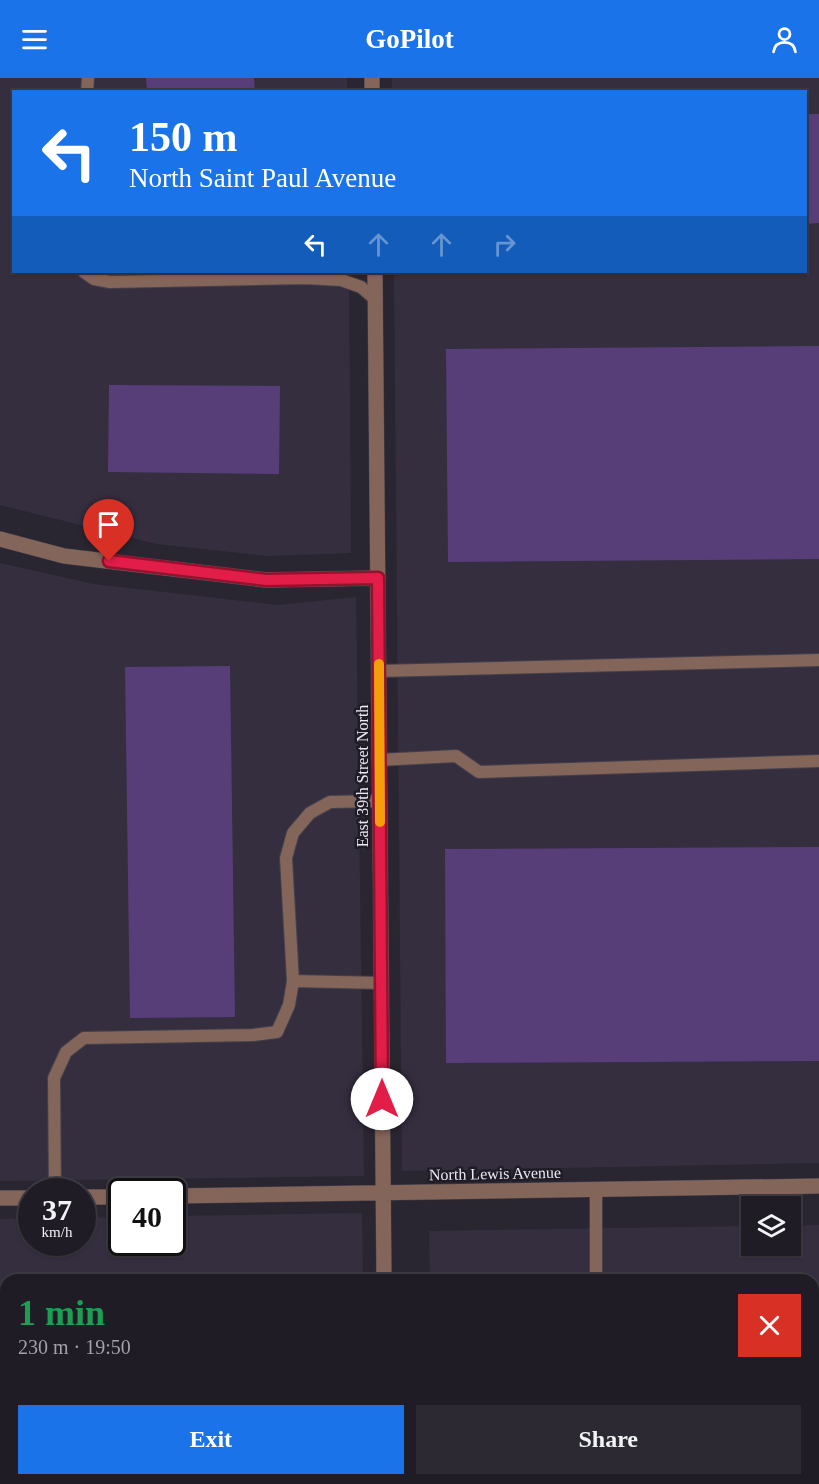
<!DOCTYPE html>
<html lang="en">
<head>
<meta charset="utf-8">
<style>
	body { margin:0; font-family:"Times New Roman",serif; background:#2d2932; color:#f1f3f6; height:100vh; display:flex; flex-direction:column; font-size:22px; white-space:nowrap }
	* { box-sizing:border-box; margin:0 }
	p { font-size:20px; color:#a2a1a7 }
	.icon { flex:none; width:33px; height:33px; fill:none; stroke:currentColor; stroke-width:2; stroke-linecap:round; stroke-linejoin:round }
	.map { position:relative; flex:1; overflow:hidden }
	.panel { position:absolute; left:0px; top:1196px; width:819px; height:212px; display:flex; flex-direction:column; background:#201c25; border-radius:18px 18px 0 0; box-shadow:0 2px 4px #0004,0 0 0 2px #3d3a42 }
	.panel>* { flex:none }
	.hud { position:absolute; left:12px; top:12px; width:795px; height:183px; border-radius:0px; box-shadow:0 2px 4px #0004,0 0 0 2px #3d3a42; background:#1a73e8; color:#fff; overflow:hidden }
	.controls { position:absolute; left:741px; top:1118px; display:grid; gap:12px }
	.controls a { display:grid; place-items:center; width:60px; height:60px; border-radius:0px; background:#201c25; box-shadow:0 2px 4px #0004,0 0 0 2px #3d3a42; font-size:30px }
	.speed { position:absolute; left:18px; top:1100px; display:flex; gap:12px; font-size:30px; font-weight:700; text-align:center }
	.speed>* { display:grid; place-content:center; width:78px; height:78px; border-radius:50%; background:#201c25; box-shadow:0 2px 4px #0004,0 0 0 2px #3d3a42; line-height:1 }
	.speed small { font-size:15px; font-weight:400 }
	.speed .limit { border:3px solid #111; border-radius:9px; background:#fff; color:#111 }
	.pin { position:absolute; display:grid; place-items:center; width:51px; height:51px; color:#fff; margin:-62px -26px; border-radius:50% 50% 50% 0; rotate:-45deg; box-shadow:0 0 6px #0007 }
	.pin .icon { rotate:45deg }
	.me { position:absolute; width:66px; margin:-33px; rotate:0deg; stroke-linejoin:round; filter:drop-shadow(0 0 4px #0008) }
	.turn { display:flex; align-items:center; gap:21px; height:126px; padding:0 18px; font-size:27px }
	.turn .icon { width:78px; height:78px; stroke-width:2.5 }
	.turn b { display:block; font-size:42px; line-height:51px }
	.lanes { display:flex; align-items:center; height:57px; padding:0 18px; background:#0003; justify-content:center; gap:30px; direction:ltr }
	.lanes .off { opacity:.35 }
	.round { display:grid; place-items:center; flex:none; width:63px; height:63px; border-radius:0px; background:#2d2932 }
	.overview { display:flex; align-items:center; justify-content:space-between; height:102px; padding:0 18px }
	h1 { font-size:36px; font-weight:800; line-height:45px; color:#1e9e55 }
	.primary-button { display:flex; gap:12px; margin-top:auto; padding:12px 18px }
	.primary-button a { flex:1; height:69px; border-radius:0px; background:#1a73e8; color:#fff; font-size:24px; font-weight:800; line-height:69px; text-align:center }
	.primary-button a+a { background:#2d2932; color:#f1f3f6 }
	header { display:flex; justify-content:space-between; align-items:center; height:78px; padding:0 18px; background:#1a73e8; color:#fff; font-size:27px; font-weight:800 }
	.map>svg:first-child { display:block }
	.built { fill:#352e3f }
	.building { fill:#573e79 }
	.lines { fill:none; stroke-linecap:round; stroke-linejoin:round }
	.service-casing { stroke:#45414c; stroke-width:14 }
	.minor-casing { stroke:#45414c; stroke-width:16 }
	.tertiary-casing { stroke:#45414c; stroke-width:16 }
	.service { stroke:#84655a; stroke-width:12 }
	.minor { stroke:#84655a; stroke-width:15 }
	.tertiary { stroke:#84655a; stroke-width:15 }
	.route-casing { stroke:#92132f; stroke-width:15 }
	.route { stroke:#e11d48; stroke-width:10 }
	.slow { stroke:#f59e0b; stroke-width:10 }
	.labels { text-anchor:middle; stroke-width:5; stroke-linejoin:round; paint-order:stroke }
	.street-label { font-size:16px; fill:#ebe8f0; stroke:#201c27 }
</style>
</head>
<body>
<header><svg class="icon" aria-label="menu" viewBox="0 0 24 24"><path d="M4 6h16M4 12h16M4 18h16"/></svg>GoPilot<svg class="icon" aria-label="person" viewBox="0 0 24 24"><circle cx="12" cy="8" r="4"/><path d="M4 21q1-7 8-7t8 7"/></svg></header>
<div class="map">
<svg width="819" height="1406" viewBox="0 0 819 1406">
	<rect width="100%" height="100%" fill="#2a2631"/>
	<path class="built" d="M0,0H347V14H14V194H349L351,475L267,478L157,466L0,427Z
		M392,0H819V1085L402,1093L394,194H806V14H392Z
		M0,485L93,506L278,527L356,519L364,1098L0,1103Z
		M362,1135L363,1201L6,1202V1401H368V1406H0V1141L31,1140L32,1164H82L83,1140L121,1139L122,1164H172L173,1138Z
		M819,1147V1406H432V1401H813V1202L430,1201L429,1153L751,1148L752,1167H790L791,1148Z"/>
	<path class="building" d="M146,0H254L255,14H147Z
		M806,36H819V145L806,146Z
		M819,268V481L448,484L446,271Z
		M109,307L280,308L279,396L108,394Z
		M230,588L235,939L130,940L125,589Z
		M819,769V983L446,985L445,771Z
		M813,1271H819V1374H813Z"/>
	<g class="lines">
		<g class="service-casing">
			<path id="service" d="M87,14L88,0
				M84,194L94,201L110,204L305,200L341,202L361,209L376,222
				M379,593L819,582
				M379,682L456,678L479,694L819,683
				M380,723L330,724L310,735L293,755L286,780L293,903L381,905
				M55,1113L54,1000L66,974L84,960L253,957L277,954L289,927L293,903
				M596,1202V1111
				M813,1223H819
				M480,1401V1406"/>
		</g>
		<g class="minor-casing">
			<path id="minor" d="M0,461L64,478L266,502L378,500"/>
		</g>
		<g class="tertiary-casing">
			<path id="tertiary" d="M372,0V14
				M375,194L384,1202
				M172,1118L819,1108
				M82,1119H122
				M0,1120H32
				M387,1401V1406"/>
		</g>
		<use href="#service" class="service"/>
		<use href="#minor" class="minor"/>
		<use href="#tertiary" class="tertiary"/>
	</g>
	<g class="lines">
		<g class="route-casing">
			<path id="route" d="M109,483L266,502L378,500L382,1021"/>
		</g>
		<use href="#route" class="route"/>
		<path class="slow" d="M379,586L380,744"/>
	</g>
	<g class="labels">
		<g class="street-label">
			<text transform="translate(362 698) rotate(-90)" y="6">East 39th Street North</text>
			<text transform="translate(495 1095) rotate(-1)" y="6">North Lewis Avenue</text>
		</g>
	</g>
</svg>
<div class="controls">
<a><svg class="icon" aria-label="layers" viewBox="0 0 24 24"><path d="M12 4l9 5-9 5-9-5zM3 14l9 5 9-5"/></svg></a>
</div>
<div class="speed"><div>37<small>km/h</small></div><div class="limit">40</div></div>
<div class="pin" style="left:109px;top:483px;background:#d93025"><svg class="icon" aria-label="arrive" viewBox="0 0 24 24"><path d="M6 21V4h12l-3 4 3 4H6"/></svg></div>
<svg class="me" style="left:382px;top:1021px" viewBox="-20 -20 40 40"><circle r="19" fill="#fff"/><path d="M0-13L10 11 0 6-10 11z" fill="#e11d48"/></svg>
<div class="hud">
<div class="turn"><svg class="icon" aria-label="left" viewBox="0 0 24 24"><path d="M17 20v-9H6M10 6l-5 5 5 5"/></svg><div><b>150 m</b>North Saint Paul Avenue</div></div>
<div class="lanes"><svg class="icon" aria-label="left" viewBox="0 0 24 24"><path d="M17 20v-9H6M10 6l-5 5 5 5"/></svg><svg class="icon off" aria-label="ahead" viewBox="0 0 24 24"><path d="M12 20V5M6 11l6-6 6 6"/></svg><svg class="icon off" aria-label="ahead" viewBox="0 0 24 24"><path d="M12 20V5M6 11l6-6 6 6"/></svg><svg class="icon off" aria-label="right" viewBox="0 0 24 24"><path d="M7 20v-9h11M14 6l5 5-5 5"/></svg></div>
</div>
<section class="panel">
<div class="overview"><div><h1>1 min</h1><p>230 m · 19:50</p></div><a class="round" style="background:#d93025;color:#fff"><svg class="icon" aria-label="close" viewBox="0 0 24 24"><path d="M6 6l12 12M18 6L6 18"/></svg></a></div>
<div class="primary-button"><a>Exit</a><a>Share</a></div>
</section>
</div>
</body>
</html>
